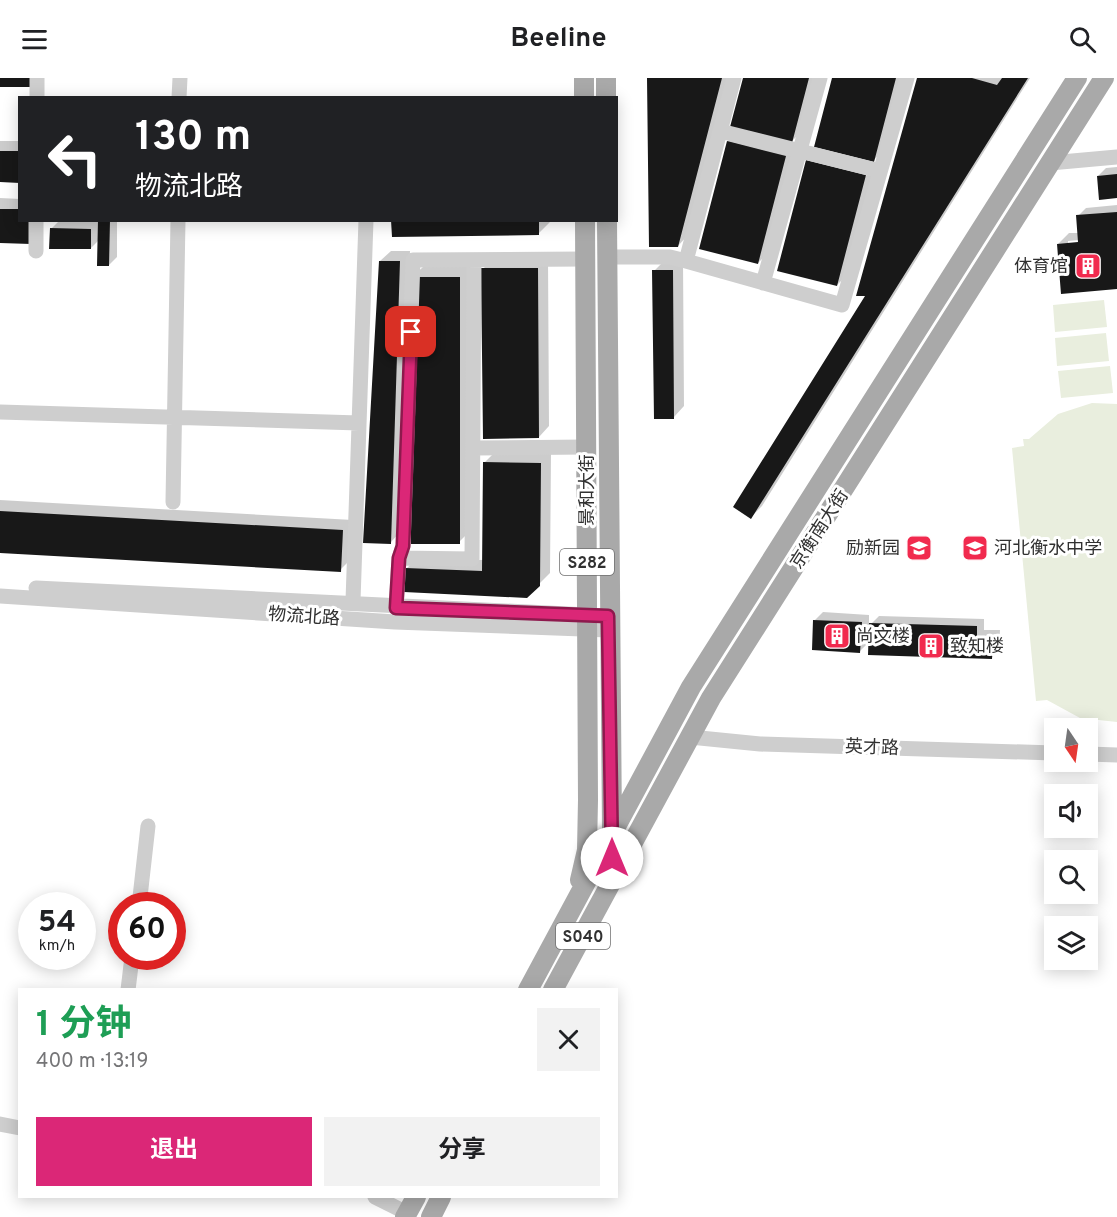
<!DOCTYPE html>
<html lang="zh">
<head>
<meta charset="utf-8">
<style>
	body { margin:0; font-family:Overpass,"Noto Sans SC",sans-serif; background:#f2f2f2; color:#202124; height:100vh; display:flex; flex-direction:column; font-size:22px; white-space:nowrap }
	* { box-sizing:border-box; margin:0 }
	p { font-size:20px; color:#757577 }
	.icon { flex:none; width:33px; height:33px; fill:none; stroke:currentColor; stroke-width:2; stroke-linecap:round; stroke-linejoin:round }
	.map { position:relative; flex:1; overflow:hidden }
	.drawer { position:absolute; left:18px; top:910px; width:600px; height:210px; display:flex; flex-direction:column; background:#fff; border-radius:0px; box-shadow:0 3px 15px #0003 }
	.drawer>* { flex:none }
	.guide { position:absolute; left:18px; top:18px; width:600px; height:126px; border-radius:0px; box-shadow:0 3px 15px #0003; background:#202124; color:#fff; overflow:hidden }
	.needle { width:39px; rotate:167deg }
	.fabs { position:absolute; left:1044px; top:640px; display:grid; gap:12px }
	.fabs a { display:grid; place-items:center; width:54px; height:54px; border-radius:0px; background:#fff; box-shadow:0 3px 15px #0003; font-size:30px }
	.speed { position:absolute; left:18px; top:814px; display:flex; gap:12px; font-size:30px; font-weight:700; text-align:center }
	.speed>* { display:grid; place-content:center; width:78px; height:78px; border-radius:50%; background:#fff; box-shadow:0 3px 15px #0003; line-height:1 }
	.speed small { font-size:15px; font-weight:400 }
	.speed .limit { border:9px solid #d22; background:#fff; color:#111 }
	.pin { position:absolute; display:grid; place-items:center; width:51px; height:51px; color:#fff; margin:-26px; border-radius:12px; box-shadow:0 3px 9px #0006 }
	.me { position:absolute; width:66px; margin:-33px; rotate:0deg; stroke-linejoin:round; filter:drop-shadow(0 0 4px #0008) }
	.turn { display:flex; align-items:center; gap:21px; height:126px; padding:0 18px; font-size:27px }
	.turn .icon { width:78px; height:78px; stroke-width:2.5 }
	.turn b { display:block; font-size:42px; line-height:51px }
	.round { display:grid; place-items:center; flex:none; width:63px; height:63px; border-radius:0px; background:#f2f2f2 }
	.headline { display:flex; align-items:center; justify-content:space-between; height:102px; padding:0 18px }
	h1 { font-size:36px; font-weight:700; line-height:45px; color:#1e9e55 }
	.cta { display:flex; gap:12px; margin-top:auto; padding:12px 18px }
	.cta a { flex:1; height:69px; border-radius:0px; background:#db2777; color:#fff; font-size:24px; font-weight:700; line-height:69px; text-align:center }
	.cta a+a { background:#f2f2f2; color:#202124 }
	header { display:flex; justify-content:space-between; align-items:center; height:78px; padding:0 18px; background:#fff; font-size:27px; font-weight:700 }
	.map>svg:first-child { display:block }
	.green { fill:#e9eede }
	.shadow { fill:#0003; fill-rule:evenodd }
	.building { fill:#181818 }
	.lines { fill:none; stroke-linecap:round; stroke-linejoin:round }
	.minor { stroke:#cecece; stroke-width:15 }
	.major { stroke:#a9a9a9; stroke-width:20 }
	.route-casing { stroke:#8e194d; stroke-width:15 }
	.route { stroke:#db2777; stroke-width:10 }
	.labels { text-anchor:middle; stroke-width:6; stroke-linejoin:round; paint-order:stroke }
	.shield { fill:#fff; stroke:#6f6f6f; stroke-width:1.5 }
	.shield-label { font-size:16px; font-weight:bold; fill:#313131 }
	.poi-label { font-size:18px; fill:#313131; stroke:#fff; text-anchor:start }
	.street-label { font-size:18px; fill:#313131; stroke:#fff }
</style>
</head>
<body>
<header><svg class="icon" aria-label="menu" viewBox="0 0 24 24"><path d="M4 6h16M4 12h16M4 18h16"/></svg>Beeline<svg class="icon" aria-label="search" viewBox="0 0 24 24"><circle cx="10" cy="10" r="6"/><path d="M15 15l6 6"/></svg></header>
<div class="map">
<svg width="1117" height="1139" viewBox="0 0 1117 1139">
	<rect width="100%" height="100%" fill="#fff"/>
	<path class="green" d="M1104,222L1107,249L1055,254L1053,227Z
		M1106,255L1109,283L1057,288L1055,260Z
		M1110,288L1113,315L1061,320L1058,293Z
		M1092,325L1117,326V644L1080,640L1047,622L1036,623L1012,370L1024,368L1023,361H1029L1058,336Z"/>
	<path class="shadow" d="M649,0H729L688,157L678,168Z
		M745,0H816L802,53L790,65L796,67L769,174L758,185L728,63L741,51Z
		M833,0H903L884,71L874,82Z
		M919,0H1030L762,428L751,439L868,216Z
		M0,63H20V103H0Z
		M876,87L848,196L837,207L779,192Z
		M1117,89V119L1098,98L1106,90Z
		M0,120L20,121V142L0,164Z
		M1117,127V209L1058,166L1069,155H1079L1078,138L1086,130ZM1080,162V165L1068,166V163Z
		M117,142V179L109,187L99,162L91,170L51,151L59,143Z
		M393,142H549L550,144L539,155Z
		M391,173H410L401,453L391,464L380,183Z
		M493,180H548L549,348L539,359L483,191Z
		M665,182H683L684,328L674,339L654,193Z
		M423,189H470V453L459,464L412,199Z
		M495,374L551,375L550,495L526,519L406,491L417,480L483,482L484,385Z
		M0,422L353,442L351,481L340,492L0,473Z
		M823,534L869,537V548L879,538L984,541V552H1000L999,571L992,579L870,563L860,573L815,542Z"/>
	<path class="building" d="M0,0H33V9H0Z
		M647,0H722L678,169H649Z
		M743,0H809L792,65L730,49Z
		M832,0H896L874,84L814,69Z
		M917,0H972L997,7L1002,0H1028L751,441L733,429L865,218H856Z
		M727,63L786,78L758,186L699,171Z
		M0,73H20V105L0,104Z
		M806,82L866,97L837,208L777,193Z
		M1117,96V120L1099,122L1097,98Z
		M0,131H20V142H31V166L0,165Z
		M1117,134V211L1061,216L1057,166L1078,164L1076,137Z
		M98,142H110L109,188H97Z
		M391,142H539V157L392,159Z
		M50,150L91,151V171H49Z
		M379,183H400L391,466L363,465Z
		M481,190H538L539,360L483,361Z
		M652,192H673L674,341H654Z
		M411,199H460V466H411Z
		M483,384L541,385L540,508L527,520L404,514L405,490L482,493Z
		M0,433L343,452L341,494L0,475Z
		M813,542L862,544L860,575L812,572Z
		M869,545L977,548V559L993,560L992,581L868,577Z"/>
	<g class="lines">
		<path class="minor" d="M734,0L686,183L842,227L907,0
			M37,20V0
			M179,20L180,0
			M720,53L880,93
			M1050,85L1117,79
			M36,173V142
			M607,179H670L686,183
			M763,205L820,0
			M0,334L359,345
			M473,370L586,369
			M173,424L178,142
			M399,480L472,481L474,182
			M36,510L608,538
			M0,518L395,544L609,552
			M353,523L366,142
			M396,530L399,480L403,468L413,182L585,181
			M690,659L760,666L1054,675
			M1088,676L1117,677
			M139,828L148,748
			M128,912L132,879
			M0,1046L20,1050
			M375,1119L407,1135"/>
		<path class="major" d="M584,0V20
			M606,0V20
			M607,142L612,753
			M580,802L587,772L588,722L585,142
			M528,912L691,609L1077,0
			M553,912L711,620L1104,0
			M405,1139L416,1119
			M431,1139L441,1119"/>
	</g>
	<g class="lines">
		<g class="route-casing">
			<path id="route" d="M411,254L403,468L399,480L396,530L608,538L612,780"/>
		</g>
		<use href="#route" class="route"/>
	</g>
	<defs>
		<g id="building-square" transform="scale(1.35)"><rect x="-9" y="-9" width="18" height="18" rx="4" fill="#f12a4e" stroke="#fff"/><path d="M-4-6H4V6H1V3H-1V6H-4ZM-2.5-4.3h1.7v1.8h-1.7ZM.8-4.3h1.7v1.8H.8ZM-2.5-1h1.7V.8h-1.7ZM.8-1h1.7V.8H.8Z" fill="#fff"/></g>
		<g id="school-square" transform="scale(1.35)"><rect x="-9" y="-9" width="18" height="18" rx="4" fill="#f12a4e" stroke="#fff"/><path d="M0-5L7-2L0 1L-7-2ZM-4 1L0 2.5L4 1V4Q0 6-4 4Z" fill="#fff"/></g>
	</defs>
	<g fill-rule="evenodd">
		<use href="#building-square" x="1088" y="188"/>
		<use href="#school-square" x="919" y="470"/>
		<use href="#school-square" x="975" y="470"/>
		<use href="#building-square" x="837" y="558"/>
		<use href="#building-square" x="931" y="568"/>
	</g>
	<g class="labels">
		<g class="shield">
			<rect x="560" y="471" width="54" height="26" rx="4.5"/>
			<rect x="556" y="845" width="54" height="26" rx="4.5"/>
		</g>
		<g class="shield-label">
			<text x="587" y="490">S282</text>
			<text x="583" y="864">S040</text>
		</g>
		<g class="poi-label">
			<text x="1068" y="194" text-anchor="end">体育馆</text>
			<text x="900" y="476" text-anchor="end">励新园</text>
			<text x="994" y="476">河北衡水中学</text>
			<text x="856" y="564">尚文楼</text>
			<text x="950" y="574">致知楼</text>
		</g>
		<g class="street-label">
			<text transform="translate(587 412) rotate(-90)" y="6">景和大街</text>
			<text transform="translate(819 451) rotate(-57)" y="6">京衡南大街</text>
			<text transform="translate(304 538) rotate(4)" y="6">物流北路</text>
			<text transform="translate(872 669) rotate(2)" y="6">英才路</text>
		</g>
	</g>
</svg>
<div class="fabs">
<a><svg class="needle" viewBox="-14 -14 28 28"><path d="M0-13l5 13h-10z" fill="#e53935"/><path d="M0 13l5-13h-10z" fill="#757577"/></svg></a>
<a><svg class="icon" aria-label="sound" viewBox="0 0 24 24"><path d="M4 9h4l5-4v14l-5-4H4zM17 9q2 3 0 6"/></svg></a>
<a><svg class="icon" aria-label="search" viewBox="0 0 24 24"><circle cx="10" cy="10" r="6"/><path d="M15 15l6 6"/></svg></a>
<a><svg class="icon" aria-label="layers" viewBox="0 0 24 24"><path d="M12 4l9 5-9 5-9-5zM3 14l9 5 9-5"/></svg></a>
</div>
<div class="speed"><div>54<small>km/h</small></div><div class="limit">60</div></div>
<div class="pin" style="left:411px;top:254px;background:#d93025"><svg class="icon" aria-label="arrive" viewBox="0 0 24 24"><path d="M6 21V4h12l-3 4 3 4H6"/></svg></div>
<svg class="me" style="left:612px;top:780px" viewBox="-20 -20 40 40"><circle r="19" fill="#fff"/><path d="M0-13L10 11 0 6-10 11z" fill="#db2777"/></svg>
<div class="guide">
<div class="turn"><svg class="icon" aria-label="left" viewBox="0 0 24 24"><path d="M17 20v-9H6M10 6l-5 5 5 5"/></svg><div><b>130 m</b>物流北路</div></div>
</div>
<section class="drawer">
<div class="headline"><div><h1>1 分钟</h1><p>400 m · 13:19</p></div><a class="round"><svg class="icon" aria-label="close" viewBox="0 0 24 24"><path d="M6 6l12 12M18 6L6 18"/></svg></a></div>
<div class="cta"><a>退出</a><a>分享</a></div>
</section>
</div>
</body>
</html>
